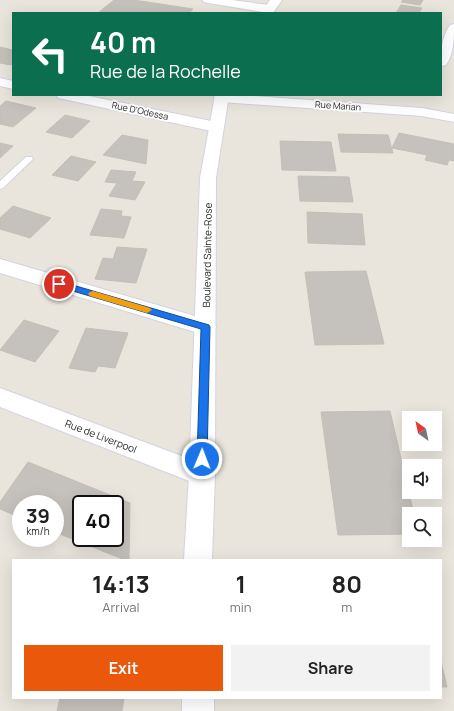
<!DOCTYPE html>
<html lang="en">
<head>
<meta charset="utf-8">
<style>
	body { margin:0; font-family:Manrope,sans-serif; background:#f2f2f2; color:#222; height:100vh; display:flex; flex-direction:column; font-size:15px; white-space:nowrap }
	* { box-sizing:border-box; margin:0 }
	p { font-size:13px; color:#767676 }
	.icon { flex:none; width:22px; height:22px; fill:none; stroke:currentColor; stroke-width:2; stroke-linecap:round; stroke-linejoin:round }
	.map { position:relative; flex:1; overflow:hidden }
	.side { position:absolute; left:12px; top:559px; width:430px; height:140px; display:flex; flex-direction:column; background:#fff; border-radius:0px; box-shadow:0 4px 16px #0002 }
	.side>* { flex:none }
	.banner { position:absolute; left:12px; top:12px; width:430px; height:84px; border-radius:0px; box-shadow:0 4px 16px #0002; background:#0b6e4f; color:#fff; overflow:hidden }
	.needle { width:26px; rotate:327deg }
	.controls { position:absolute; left:402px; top:411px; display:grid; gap:8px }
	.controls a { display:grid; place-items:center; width:40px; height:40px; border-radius:0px; background:#fff; box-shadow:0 4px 16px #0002; font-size:20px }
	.speed { position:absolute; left:12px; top:495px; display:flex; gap:8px; font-size:20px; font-weight:700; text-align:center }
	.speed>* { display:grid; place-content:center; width:52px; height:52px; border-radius:50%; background:#fff; box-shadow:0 4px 16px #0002; line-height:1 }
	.speed small { font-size:10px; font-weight:400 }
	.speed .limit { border:2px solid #111; border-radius:6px; background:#fff; color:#111 }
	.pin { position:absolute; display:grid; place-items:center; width:34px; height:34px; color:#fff; margin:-17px; border:2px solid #fff; border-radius:50%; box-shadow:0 1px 4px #0007 }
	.me { position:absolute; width:44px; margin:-22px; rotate:1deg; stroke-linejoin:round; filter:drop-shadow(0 0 3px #0008) }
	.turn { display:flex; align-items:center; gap:14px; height:84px; padding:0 12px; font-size:18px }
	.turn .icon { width:52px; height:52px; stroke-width:2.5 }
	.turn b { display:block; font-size:28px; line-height:34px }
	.eta { display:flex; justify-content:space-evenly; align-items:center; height:68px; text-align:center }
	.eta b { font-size:24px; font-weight:700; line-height:28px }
	.primary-button { display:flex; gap:8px; margin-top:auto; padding:8px 12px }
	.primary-button a { flex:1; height:46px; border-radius:0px; background:#ea580c; color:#fff; font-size:16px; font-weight:700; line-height:46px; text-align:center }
	.primary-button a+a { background:#f2f2f2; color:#222 }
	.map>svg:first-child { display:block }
	.building { fill:#c5c1bc; stroke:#c4c0b6; fill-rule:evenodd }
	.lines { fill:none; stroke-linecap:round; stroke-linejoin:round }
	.service-casing { stroke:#d2d3e0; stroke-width:2 }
	.minor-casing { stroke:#d2d3e0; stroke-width:2 }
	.tertiary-casing { stroke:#d2d3e0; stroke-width:2 }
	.service { fill:#fff; fill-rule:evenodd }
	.minor { fill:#fff; fill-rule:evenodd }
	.tertiary { fill:#fff; fill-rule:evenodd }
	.route { fill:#1a73e8; stroke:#114b97 }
	.slow { fill:#f59e0b }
	.labels { text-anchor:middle; stroke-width:4; stroke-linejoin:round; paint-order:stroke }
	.far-street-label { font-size:9px; fill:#292929; stroke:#fff }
	.street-label { font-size:10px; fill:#292929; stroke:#fff }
</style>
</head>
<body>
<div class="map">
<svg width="454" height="711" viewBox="0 0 454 711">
	<rect width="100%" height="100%" fill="#e9e5dc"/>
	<path class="building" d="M114,0H134L193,9L189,13H98Z
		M403,0H423L420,5L401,2Z
		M401,5L422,8L419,13H396Z
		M0,47L13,50V63L11,65L0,63Z
		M6,101L36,108L13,127L0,124V106Z
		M65,115L90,121L72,138L46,132Z
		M399,133L454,144V161L449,160L447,165L425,160L427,155L392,148Z
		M338,134L388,135L393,153L341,152Z
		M122,135L148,140L146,164L103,155Z
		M280,141L331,142L336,171L282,170Z
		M0,143L13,146L0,158Z
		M71,156L96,162L78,181L52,175Z
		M111,170L136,172L132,181L145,182L135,200L109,196L117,183L105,182Z
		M298,176L349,177L353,202L300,201Z
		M13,206L51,218L30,238L0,229V218Z
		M101,209L122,211L121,216L131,217L124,238L90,235Z
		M307,212L362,214L365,245L308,243Z
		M117,247L147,249L136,283L95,279L103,258L113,259Z
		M366,271L384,344L315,345L305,272Z
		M24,320L59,331L35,362L0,350Z
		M86,328L128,333L115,368L98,366L95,372L69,368Z
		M390,411L414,514H409V534L338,535L321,412Z
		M28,462L130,503L129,560H125L55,532V504H21V518L0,509V502ZM81,504H115V538H81Z
		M441,661L447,687H441Z
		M60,698H124L122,711H57Z"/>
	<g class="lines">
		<g class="service-casing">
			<path id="service" d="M26,157H32L33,159L3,188L0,189V181Z"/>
		</g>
		<g class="minor-casing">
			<path id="minor" d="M202,0H232L269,5L273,7L275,9L273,11L269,13L208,3L204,2Z
				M454,24C454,39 454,53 446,65L441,66C441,51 441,38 450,25Z
				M0,78L13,81V89L0,86Z
				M56,95H84L216,122L221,124L224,127L221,130L216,132L63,99L58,98Z
				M216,95H240L422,108L454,114V122L422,116L221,102L216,101L214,98Z
				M0,259L212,321L216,327L212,333L205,335L0,273Z
				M0,388L211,467L215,475L211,483L202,486L0,407Z"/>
		</g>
		<g class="tertiary-casing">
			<path id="tertiary" d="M270,0H282L273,13H261Z
				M215,95H229L216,178L215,475L212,560H184L189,475L200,178Z
				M182,698H214V711H182Z"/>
		</g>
		<use href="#service" class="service"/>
		<use href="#minor" class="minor"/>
		<use href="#tertiary" class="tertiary"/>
	</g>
	<path class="route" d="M59,281L209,325L210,327L207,459L206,462L202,464L198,462L197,459L201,329L56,286L55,284L56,282Z"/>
	<path class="slow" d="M93,291L150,308L152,310L147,313L90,296L88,294L90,292Z"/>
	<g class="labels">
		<g class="far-street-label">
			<text transform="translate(338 106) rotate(4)" y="3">Rue Marian</text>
			<text transform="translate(140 111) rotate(12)" y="3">Rue D'Odessa</text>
		</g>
		<g class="street-label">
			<text transform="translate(207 255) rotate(-89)" y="4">Boulevard Sainte-Rose</text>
			<text transform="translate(101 436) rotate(21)" y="4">Rue de Liverpool</text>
		</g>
	</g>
</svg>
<div class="controls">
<a><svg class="needle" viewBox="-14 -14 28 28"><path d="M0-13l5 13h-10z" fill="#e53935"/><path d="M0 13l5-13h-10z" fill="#767676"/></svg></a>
<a><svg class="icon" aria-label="sound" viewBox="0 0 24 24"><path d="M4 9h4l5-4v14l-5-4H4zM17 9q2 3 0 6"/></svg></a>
<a><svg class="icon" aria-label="search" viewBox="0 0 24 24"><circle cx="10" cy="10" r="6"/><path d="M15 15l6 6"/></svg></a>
</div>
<div class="speed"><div>39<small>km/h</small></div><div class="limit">40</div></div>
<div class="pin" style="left:59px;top:284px;background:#d93025"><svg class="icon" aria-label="arrive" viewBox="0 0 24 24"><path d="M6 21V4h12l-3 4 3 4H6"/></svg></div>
<svg class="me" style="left:202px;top:459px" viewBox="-20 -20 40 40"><circle r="17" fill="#1a73e8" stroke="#fff" stroke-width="3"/><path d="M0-11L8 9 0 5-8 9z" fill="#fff"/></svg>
<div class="banner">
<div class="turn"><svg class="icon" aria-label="left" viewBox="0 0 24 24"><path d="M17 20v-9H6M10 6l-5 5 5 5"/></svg><div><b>40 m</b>Rue de la Rochelle</div></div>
</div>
<section class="side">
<div class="eta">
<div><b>14:13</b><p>Arrival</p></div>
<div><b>1</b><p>min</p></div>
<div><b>80</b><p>m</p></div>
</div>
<div class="primary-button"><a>Exit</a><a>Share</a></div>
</section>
</div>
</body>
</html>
